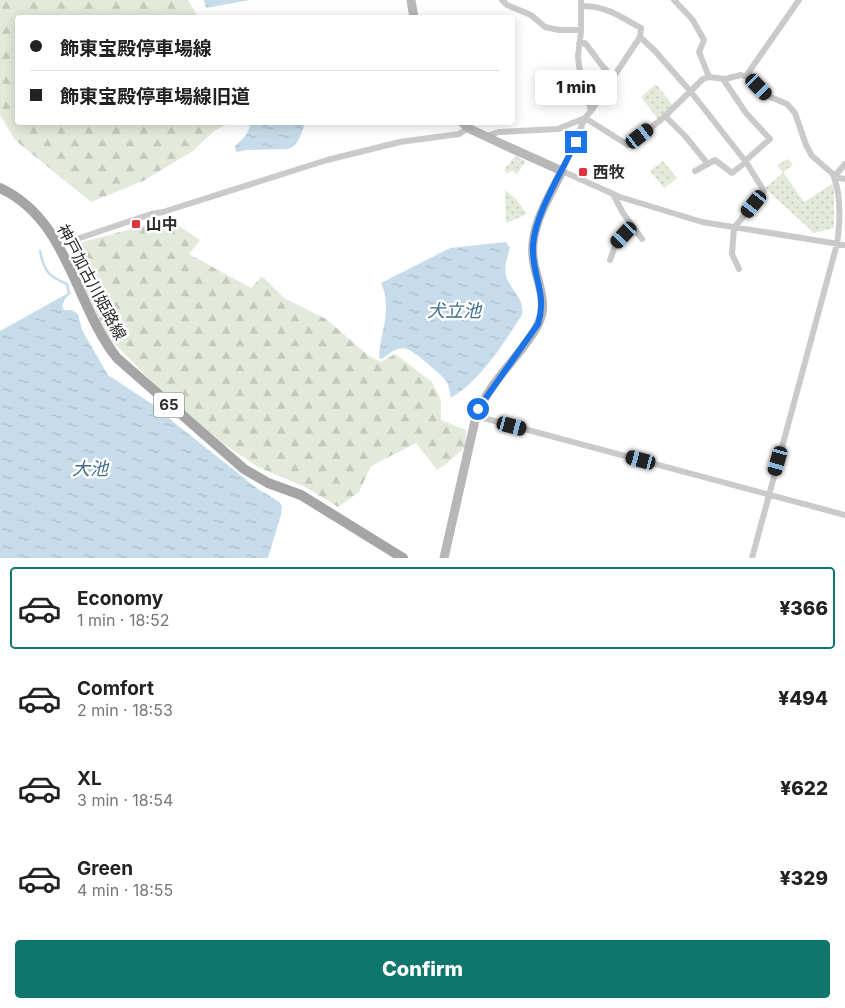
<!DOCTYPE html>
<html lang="en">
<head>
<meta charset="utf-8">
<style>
	:root { --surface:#fff; --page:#f6f6f6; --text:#222; --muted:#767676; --line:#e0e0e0; --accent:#0f766e }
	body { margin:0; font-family:Inter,"Noto Sans JP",sans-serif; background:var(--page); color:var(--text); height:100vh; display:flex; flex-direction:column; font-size:19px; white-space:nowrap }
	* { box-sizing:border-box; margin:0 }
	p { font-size:16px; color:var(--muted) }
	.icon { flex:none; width:28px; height:28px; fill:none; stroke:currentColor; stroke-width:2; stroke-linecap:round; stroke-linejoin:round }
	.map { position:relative; height:558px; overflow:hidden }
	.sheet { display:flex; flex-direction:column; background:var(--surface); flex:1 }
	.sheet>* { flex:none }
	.banner { position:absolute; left:15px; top:15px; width:500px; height:110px; border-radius:5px; box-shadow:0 2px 12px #0003; display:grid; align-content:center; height:110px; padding:0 15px; background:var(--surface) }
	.end { position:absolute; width:22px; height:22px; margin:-11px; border:6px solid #1a73e8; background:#fff; box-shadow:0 0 0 2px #fff }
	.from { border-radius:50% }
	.bubble { position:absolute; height:35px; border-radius:5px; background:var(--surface); box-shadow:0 2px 12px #0003; font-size:16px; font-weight:800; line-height:35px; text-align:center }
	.car { position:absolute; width:15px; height:30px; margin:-15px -8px; border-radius:6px; box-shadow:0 0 4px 1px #0007; background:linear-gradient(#222 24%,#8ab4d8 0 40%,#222 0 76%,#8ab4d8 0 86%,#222 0) }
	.banner b { display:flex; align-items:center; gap:18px; height:48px; font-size:19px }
	.banner b+b { border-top:1px solid var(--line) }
	.banner i { width:12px; height:12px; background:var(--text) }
	ul { padding:9px 0 0; list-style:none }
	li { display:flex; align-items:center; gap:15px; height:82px; margin:0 10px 8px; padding:0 5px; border:2px solid transparent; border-radius:5px }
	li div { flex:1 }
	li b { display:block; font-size:19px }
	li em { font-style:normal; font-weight:800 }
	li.active { border-color:var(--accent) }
	li>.icon { width:45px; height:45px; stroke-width:1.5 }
	.button { display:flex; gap:10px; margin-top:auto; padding:10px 15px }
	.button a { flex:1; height:58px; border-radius:5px; background:var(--accent); color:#fff; font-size:20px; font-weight:800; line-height:58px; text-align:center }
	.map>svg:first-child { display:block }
	.grass { fill:url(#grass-dots) }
	.forest { fill:url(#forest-firs) }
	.water { fill:url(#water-ripples) }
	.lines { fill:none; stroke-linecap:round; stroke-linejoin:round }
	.stream { stroke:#c7dcea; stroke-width:2.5 }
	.minor { stroke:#cacaca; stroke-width:6 }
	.secondary { stroke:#b7b7b7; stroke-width:9 }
	.primary { stroke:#a5a5a5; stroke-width:10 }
	.route { stroke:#1a73e8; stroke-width:6 }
	.poi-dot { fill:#e03340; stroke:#fff; stroke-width:2 }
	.labels { text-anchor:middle; stroke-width:5; stroke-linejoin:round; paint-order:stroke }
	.shield { fill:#fff; stroke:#6c6c6c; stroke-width:1 }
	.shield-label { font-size:15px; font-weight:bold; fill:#2d2d2d }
	.poi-label { font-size:16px; font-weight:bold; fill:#2d2d2d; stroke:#fff; text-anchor:start }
	.street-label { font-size:16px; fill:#2d2d2d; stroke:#fff }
	.water-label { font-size:18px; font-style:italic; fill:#3e6e8c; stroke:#fff }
</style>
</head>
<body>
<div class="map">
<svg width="845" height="558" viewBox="0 0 845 558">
	<defs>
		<pattern id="grass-dots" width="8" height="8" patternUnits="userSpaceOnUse" patternTransform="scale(1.25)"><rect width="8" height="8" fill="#e3eadb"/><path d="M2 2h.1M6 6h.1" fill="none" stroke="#c3c9bc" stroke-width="1.8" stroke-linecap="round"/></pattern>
		<pattern id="forest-firs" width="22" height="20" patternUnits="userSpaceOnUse" patternTransform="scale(1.25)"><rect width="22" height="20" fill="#e3eadb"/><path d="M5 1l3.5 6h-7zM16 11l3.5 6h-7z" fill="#c3c9bc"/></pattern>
		<pattern id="water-ripples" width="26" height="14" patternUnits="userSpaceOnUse" patternTransform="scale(1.25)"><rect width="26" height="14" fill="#c7dcea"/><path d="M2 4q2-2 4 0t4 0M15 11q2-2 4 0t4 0" fill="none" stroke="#abbdc9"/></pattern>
	</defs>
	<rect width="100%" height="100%" fill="#fff"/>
	<path class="grass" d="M656,84L674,107L658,119L641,97Z
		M515,156L526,161L517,174L512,170L508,174L504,170Z
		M788,159L793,165L783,172L804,202L834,183V228L814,233L765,188L783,173L777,165Z
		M663,161L677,178L664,188L650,171Z
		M505,190L516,199L527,214L506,223Z"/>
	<path class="forest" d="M0,0H188L198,17L18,18V122L229,123L214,131L193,151L143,181L91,202L15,140L0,115Z
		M169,219L200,240L189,254L251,288L262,276L284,298L326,319L369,356L381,362L395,354L432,382L441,400V420L466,430L465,447L445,465L437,470L416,443L371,466L359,492L338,507L305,487L258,467L224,444L163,393L106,335L69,255L75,244Z"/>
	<path class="water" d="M204,0H250L206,8Z
		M250,123V122L305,123C301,133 300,145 288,149L248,150L236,152L235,146C242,140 250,133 250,123Z
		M506,242L510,248C507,257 503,269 507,279C513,292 525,300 522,315C502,345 483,378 451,398C450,393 449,386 447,382C443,376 414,351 407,349C399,346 388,354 382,359L379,358C380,331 393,309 381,283L450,248Z
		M70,292L71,293L65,299L62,306L64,310H72L78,314L82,330L108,375L155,406L176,424L258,489L278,501L282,506L281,515L268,558H0V331Z"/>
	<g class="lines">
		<path class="stream" d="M40,251C44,271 48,276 67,284L69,293"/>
		<path class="minor" d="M502,0L507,5L531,15L545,27L559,30H581
			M581,0V32L578,56L579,66L591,111L585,118L562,171L620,197L702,222L845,245
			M674,0L692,19L704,40L699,52L709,77
			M581,6C607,6 619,16 641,28L640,37
			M579,44L585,43C595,55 601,67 613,77
			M746,76L799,0
			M723,79L746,113L770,139L745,161
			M591,111L640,37L655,51L691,92L746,162L764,191L734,228L732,254L739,269
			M665,116L686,137L707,163
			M486,136L499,132L558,129L585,118L628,145L662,119L703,79L709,77L725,79L741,75L750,78L768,96L787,104L795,113L806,145L812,156L834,175V177L845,179
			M695,171L715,160L732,173L746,162
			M613,194L623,213L642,239
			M59,245L151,214L163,212L327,160L400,142L459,134L468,128
			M610,260L616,243L632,227
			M476,416L845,515
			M752,558L837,244C840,223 841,196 834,177L845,164"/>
		<path class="secondary" d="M411,0L414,18
			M444,558L476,416C486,391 505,370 521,350C529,339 539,327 542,313C545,294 535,276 533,257C530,225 549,198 562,171L502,144L468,128L462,122"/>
		<path class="primary" d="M0,188C69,220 74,304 117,358L244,469L268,483L301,495L403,558"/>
	</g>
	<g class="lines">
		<path class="route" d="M478,409L538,324C548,293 531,275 533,245C535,214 562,171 576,142"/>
	</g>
	<g class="poi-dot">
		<rect x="578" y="167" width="10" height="10" rx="2.5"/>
		<rect x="131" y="219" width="10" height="10" rx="2.5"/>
	</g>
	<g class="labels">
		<rect class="shield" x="154" y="392.5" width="30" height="25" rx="4"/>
		<g class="shield-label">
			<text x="169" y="410">65</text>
		</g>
		<g class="poi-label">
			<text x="593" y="178">西牧</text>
			<text x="146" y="230">山中</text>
		</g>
		<g class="street-label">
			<text transform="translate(92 282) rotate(62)" y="6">神戸加古川姫路線</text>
		</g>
		<g class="water-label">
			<text x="454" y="317">犬立池</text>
			<text x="90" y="475">大池</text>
		</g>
	</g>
</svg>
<i class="end from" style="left:478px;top:409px"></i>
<i class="end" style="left:576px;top:142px"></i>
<div class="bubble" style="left:535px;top:70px;width:82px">1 min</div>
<i class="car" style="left:759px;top:87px;rotate:136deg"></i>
<i class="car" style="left:640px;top:136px;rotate:52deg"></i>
<i class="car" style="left:754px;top:204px;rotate:219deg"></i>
<i class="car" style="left:624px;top:235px;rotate:223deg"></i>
<i class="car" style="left:512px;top:426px;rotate:105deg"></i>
<i class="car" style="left:641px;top:460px;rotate:285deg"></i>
<i class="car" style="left:778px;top:461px;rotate:196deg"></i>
<div class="banner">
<b><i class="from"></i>飾東宝殿停車場線</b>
<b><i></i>飾東宝殿停車場線旧道</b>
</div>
</div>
<section class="sheet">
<ul>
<li class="active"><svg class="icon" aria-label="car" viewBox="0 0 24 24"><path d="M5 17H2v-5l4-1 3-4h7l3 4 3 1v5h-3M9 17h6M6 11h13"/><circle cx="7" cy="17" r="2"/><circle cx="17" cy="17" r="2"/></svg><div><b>Economy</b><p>1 min · 18:52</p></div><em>¥366</em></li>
<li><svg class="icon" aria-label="car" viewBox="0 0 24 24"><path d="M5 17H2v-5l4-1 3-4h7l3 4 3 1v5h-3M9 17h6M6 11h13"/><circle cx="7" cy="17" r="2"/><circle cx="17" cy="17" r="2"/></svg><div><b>Comfort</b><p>2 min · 18:53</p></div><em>¥494</em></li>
<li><svg class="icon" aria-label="car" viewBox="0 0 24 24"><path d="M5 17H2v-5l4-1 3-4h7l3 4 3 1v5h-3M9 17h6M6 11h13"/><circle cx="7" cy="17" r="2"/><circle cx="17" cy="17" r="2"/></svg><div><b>XL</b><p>3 min · 18:54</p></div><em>¥622</em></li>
<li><svg class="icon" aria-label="car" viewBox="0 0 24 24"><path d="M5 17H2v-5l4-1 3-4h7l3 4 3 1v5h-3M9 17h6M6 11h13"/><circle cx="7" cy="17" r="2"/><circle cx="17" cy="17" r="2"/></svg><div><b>Green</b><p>4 min · 18:55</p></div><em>¥329</em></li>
</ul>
<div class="button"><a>Confirm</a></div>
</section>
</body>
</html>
